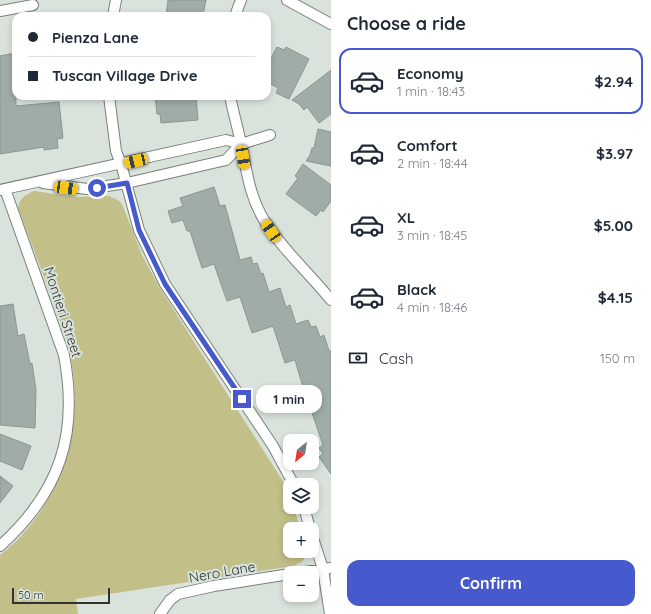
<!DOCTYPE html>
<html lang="en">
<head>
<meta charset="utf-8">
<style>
	:root { --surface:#fff; --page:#f2f2f3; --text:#1f2937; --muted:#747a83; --line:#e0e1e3; --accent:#4659cd }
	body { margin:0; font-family:Quicksand,sans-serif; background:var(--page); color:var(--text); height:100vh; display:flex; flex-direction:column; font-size:15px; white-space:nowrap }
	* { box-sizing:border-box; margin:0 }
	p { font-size:13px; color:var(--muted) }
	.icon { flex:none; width:22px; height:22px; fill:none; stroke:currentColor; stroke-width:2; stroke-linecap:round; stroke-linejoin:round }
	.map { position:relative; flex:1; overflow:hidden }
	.details { display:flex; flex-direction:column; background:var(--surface); width:320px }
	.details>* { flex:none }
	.top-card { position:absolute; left:12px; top:12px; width:259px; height:88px; border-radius:12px; box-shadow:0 2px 6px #0003; display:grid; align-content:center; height:88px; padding:0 16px; background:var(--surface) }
	.needle { width:26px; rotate:210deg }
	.buttons { position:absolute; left:283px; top:434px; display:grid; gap:8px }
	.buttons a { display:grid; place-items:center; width:36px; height:36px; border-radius:8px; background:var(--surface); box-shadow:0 2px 6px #0003; font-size:20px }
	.scale { position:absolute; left:12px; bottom:10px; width:98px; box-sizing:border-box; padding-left:4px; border:2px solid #303431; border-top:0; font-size:11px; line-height:14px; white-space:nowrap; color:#303431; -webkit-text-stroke:3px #d9e3dc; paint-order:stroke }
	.end { position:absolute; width:18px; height:18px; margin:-9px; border:5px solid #4659cd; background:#fff; box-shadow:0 0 0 2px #fff }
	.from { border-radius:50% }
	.bubble { position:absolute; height:28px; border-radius:12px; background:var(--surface); box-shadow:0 2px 6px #0003; font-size:13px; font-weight:700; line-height:28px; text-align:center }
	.car { position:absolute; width:12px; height:24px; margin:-12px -6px; border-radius:5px; box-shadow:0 0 3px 1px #0007; background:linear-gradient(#f5c518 24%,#345 0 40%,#f5c518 0 76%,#345 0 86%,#f5c518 0) }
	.top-card b { display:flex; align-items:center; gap:14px; height:38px; font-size:15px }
	.top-card b+b { border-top:1px solid var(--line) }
	.top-card i { width:10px; height:10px; background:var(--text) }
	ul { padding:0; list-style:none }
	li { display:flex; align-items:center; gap:12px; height:66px; margin:0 8px 6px; padding:0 8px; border:2px solid transparent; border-radius:12px }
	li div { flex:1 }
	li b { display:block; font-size:15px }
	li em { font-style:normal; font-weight:700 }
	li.active { border-color:var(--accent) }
	li>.icon { width:36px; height:36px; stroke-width:1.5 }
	h2 { padding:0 16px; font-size:18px; line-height:48px }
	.pay { display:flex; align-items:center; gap:10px; height:44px; padding:0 16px; font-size:15px }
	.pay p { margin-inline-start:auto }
	.action { display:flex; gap:8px; margin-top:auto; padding:8px 16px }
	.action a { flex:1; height:46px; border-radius:12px; background:var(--accent); color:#fff; font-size:16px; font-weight:700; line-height:46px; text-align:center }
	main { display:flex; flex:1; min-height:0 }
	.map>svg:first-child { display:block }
	.green { fill:#c2bf88 }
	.building { fill:#a0aca8; stroke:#8a9693 }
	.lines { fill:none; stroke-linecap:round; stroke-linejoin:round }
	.street-casing { stroke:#778079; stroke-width:12 }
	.street { stroke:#fff; stroke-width:10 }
	.route { stroke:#4659cd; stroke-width:5 }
	.labels { text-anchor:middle; stroke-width:4; stroke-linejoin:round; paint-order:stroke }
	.street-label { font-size:14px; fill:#303431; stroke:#d9e3dc }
</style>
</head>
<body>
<main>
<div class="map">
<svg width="331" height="614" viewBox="0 0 331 614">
	<rect width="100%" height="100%" fill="#d9e3dc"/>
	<path class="green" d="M34,191L75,197L109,196L118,200L122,204L142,255L161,290L286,486L290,497V507H294L300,529H290V551H306L307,554L302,562L293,566L76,599L78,614H0V555C55,513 82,439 73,371C70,346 59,320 51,296C40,266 29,237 18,208C19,199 26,194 34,191Z"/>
	<path class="building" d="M168,0H206L203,15L166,16Z
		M277,47L284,50L286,47L309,59L289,99L276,93L278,88L267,82V66Z
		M15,53L16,106L59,102L63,138L57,139L58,148L44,150V147L0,154V56Z
		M331,70V114L319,123L307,107L304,110L299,104L292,100Z
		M155,96H196L198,120L161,123L160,114H157Z
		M318,129L331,132V166L306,161L310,155L312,148H314Z
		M303,164L331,185V201L323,212L321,210L316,216L286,194L298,178L295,176Z
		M214,187L220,206L225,205L240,260L251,257L253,264L257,263L261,274L263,273L269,292L280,288L286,307L290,305L296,324L308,320L311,327L316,326L320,337L324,335L329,351H331V474L319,457L323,454L319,448L323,445L310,407L313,406L306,386L303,387L295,360L285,363L273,326L252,333L240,297L227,301L214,264L202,268L190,231H187L183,220L172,223L168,211L183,206L180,198Z
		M13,304L18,336L24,334L30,364L32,363L36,390L35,428L0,425V306Z
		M0,434L31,446L22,470L0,461Z
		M0,476L13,486L0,503Z"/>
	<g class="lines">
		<g class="street-casing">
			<path id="street" d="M287,0L331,24
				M0,11L33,5
				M113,16L116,0
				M235,16L241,0
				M109,96L116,151L121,164L139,230L165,284L273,446L294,485
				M230,96C233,112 238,128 241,144C247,171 249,195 264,220C282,249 309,273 331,300
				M43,183L87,189L127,183L226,160L241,144L270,135
				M0,190L226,140L241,144
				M304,507L310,529
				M312,535L323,569L330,614
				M0,546C60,492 79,434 64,355L5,189
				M298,573L331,568
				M160,614L170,600L178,594L214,586L290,574"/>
		</g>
		<use href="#street" class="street"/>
	</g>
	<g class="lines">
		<path class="route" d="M97,188L127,183L139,230L165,284L242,399"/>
	</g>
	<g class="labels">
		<g class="street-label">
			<text transform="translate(63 312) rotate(72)" y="5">Montieri Street</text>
			<text transform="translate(222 572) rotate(-10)" y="5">Nero Lane</text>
		</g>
	</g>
</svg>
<div class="buttons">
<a><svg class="needle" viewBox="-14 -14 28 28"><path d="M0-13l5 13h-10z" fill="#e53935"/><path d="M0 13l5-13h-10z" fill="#747a83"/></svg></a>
<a><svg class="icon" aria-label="layers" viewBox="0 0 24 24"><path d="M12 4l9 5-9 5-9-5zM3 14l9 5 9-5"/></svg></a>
<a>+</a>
<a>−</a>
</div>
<div class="scale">50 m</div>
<i class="end from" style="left:97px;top:188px"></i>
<i class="end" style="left:242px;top:399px"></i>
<div class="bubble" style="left:256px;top:385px;width:66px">1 min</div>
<i class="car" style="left:243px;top:157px;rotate:171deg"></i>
<i class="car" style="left:136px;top:161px;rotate:257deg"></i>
<i class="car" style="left:66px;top:188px;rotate:98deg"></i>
<i class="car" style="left:271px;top:231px;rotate:326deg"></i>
<div class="top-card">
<b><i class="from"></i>Pienza Lane</b>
<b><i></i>Tuscan Village Drive</b>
</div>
</div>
<section class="details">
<h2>Choose a ride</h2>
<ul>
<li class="active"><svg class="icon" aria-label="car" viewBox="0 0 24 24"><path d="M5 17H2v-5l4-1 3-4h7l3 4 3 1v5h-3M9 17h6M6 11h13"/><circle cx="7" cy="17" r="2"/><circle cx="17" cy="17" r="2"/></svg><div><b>Economy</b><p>1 min · 18:43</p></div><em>$2.94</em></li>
<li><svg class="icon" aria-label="car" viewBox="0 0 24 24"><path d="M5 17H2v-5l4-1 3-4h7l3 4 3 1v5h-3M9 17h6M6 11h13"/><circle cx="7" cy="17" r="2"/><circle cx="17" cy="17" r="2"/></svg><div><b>Comfort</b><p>2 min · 18:44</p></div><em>$3.97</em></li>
<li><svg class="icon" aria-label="car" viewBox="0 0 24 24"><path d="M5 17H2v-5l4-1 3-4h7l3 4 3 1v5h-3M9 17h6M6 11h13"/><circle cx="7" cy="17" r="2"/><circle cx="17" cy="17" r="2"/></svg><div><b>XL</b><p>3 min · 18:45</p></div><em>$5.00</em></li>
<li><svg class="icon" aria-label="car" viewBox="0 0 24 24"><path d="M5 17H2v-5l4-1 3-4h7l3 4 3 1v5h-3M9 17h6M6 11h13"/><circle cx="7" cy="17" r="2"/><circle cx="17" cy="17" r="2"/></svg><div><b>Black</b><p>4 min · 18:46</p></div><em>$4.15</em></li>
</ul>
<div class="pay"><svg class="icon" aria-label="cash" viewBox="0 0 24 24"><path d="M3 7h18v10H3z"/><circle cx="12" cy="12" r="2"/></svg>Cash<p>150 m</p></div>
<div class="action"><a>Confirm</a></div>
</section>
</main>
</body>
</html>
